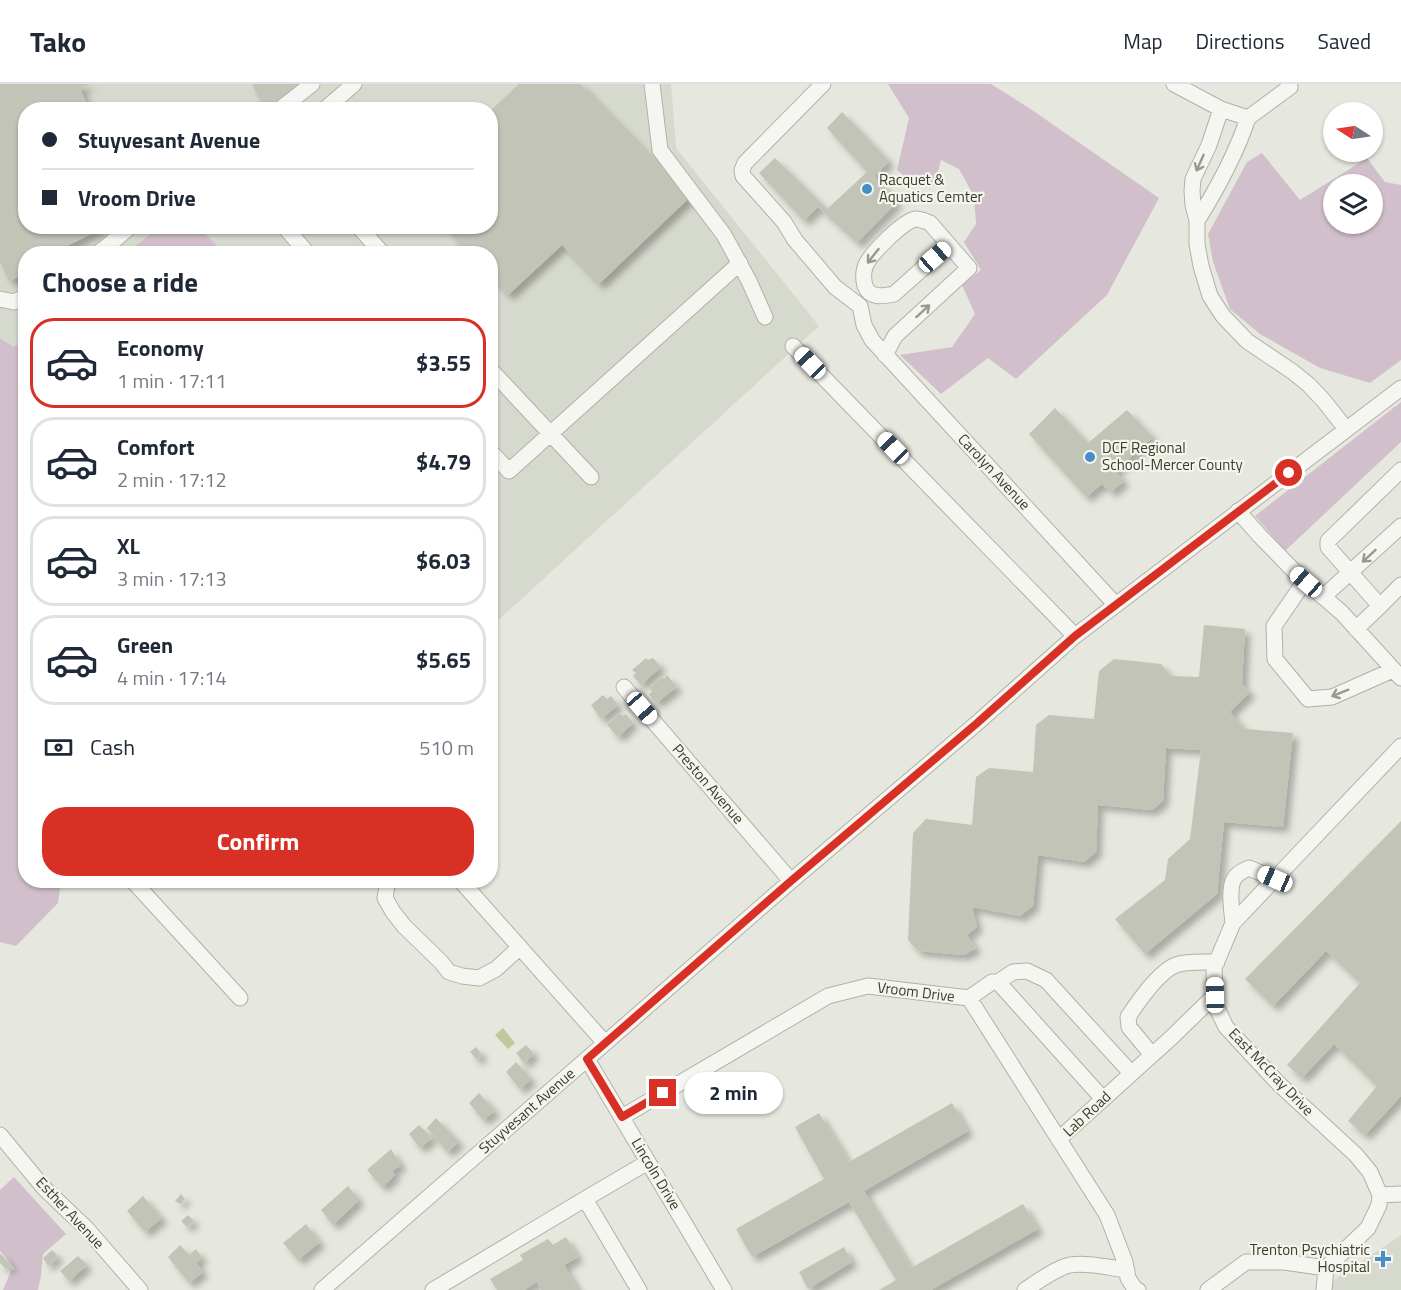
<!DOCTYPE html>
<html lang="en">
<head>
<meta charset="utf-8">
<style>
	:root { --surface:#fff; --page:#f2f2f3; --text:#1f2937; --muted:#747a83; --line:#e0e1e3; --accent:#d93025 }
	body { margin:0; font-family:"Titillium Web",sans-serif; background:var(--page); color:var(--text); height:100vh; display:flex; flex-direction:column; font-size:22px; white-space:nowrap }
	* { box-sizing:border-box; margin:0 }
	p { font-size:20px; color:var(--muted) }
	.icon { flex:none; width:33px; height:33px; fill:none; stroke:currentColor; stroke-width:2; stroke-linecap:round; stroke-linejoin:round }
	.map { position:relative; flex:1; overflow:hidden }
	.side { position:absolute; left:18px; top:162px; width:480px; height:642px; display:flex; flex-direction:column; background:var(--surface); border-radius:24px; box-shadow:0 2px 4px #0004 }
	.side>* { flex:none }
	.top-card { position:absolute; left:18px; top:18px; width:480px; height:132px; border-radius:24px; box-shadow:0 2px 4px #0004; display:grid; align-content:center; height:132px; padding:0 24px; background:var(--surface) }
	.needle { width:39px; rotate:282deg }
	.tools { position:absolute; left:1323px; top:18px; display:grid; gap:12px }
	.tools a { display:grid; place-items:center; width:60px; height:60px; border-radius:50%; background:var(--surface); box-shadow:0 2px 4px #0004; font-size:30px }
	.end { position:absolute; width:27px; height:27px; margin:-14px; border:8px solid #d93025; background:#fff; box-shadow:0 0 0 3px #fff }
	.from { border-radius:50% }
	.bubble { position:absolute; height:42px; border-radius:21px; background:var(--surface); box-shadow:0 2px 4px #0004; font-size:20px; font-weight:700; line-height:42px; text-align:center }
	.car { position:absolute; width:18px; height:36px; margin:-18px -9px; border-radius:8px; box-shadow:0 0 4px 2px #0007; background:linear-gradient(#fff 24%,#345 0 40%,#fff 0 76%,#345 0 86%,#fff 0) }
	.top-card b { display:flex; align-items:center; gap:21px; height:57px; font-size:22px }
	.top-card b+b { border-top:2px solid var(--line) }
	.top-card i { width:15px; height:15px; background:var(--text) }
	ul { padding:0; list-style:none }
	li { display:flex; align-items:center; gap:18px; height:90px; margin:0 12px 9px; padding:0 12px; border:3px solid var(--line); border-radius:24px }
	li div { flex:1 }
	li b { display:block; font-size:22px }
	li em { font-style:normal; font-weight:700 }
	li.on { border-color:var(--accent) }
	li>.icon { width:54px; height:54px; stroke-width:1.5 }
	h2 { padding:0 24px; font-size:27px; line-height:72px }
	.pay { display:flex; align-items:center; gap:15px; height:66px; padding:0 24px; font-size:22px }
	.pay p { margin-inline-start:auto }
	.cta { display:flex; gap:12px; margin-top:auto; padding:12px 24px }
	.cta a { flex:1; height:69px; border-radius:24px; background:var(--accent); color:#fff; font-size:24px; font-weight:700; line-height:69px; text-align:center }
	header { display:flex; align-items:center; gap:36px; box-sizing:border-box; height:84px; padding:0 30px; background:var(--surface); border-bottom:2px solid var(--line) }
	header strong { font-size:28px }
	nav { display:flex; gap:33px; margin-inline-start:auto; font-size:21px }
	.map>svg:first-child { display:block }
	.built { fill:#d6d9cd }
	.green { fill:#d1c0cb; fill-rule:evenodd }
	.water { fill:#c1c79a }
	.building { fill:#c1c4b6; filter:url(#shadow) }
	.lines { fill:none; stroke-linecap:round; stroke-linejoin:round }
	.minor-casing { stroke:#afb2a4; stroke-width:17 }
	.minor { stroke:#f5f6f1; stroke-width:15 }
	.oneway { stroke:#979a8c }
	.route { stroke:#d93025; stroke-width:8 }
	.poi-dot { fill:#468dca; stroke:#f4f5ee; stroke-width:2 }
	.labels { text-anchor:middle; stroke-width:4.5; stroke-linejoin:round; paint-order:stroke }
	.poi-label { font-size:15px; fill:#393e28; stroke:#f4f5ee; text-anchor:start }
	.street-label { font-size:15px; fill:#393e28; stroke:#f4f5ee }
</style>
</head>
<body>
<header>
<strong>Tako</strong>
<nav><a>Map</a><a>Directions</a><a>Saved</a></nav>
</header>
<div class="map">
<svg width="1401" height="1206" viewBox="0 0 1401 1206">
	<defs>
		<filter id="shadow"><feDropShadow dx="5.5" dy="5.5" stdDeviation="3" flood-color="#0004"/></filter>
	</defs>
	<rect width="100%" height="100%" fill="#e6e8df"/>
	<path class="built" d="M0,0H671L676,64L819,242L491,543L490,170L224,169L199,143L490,142V26H26V142L160,143L127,169L26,170L25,254L14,263L0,254Z
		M1401,1151V1206H1320L1330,1199Z"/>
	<path class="green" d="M888,0H991L1032,26L1159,114L1107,211L1016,295L988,274L941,310L900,271L952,263L975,230L962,201L981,186L964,158L976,140L974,112L959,85L941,76L934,102L916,103L897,86L909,34Z
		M1262,69L1300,116L1367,74L1385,98L1401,101V276L1370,299L1320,284L1260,250L1230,225L1213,178L1208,150L1247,78ZM1372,100V140H1334V100Z
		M160,142L199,143L224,169H127Z
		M0,254L14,263L26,254V796L61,797L58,819L16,862L0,858Z
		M1401,318V358L1285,467L1255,432Z
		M14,1093L66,1150L43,1170L41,1192L38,1206H3L11,1187L15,1185L0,1167V1106Z"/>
	<path class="water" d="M503,944L515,959L508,965L495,951Z"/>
	<path class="building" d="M0,0H90L80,5L90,26H26V142H100L101,145L51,170H26V182L19,185L21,192L9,197L0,178Z
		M252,0H302L272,26H265Z
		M519,0H580L690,113L599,200L562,161L508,211L490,192V170H470L445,142H490V27Z
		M842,28L889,77L875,92L897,118L857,159L818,123L804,137L759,89L775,74L827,125L867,88L827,44Z
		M1055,324L1088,359L1127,326L1153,353L1115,387L1124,397L1111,408L1102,400L1086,413L1029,350Z
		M1204,541L1245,545L1242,600L1250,608L1230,628L1245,645L1293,649L1283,743L1224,738L1217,810L1145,870L1115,835L1165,796L1168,775L1190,755L1201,666L1166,664L1163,717L1152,726L1098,721L1096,768L1084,778L1038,771L1033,822L1020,832L972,823L977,843L967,851L976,864L964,871L918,867L908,856L913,749L926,735L972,741L976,693L989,684L1033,688L1036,641L1049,631L1094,635L1099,587L1114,575L1161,580L1170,592L1199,593Z
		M646,574L648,576L653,574L661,583L641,601L633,592L636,589L632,586Z
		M667,591L677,603L656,619L649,610L652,608L650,603L662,593L664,595Z
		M603,611L607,615L611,612L618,621L601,635L591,621Z
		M619,629L623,632L626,630L633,639L618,653L607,641Z
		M1401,737V1012L1365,1051L1348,1037L1377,1002L1334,960L1302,994L1287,981L1360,899L1326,867L1273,922L1245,895Z
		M526,961L534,970L524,979L516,969Z
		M476,963L482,971L477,976L470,968Z
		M516,978L531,995L520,1005L506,988Z
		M479,1009L495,1027L483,1036L469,1019Z
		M952,1019L968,1047L864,1107L911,1184L1023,1120L1038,1145L931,1206H879L896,1196L849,1118L752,1173L736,1145L824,1095L795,1043L819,1029L849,1078Z
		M436,1034L459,1058L447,1068L427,1044Z
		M419,1041L432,1054L420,1064L409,1050Z
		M391,1065L401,1081L392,1087L395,1091L382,1103L367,1086Z
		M348,1102L359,1116L333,1141L321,1126Z
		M181,1110L185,1115L180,1120L175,1117Z
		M143,1112L162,1134L145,1148L127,1127Z
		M188,1131L194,1137L187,1143L181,1137Z
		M306,1140L320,1158L298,1176L283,1159Z
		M566,1153L578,1173L564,1181L578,1206H541L537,1198L524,1206H497L490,1195L523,1176L520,1171L548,1155L553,1161Z
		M180,1161L189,1171L196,1165L202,1173L196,1179L203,1188L189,1199L168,1173Z
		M844,1163L852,1178L808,1205L799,1188Z
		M52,1166L58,1172L48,1182L43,1174Z
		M0,1169L11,1181L6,1185L0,1179Z
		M78,1172L87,1181L69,1197L60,1187Z"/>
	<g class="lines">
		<g class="minor-casing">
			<path id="minor" d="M652,0L660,66L724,151L749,197L765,233
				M823,0L745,79L742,86L743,92L784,138L795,156L835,203L860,222L864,241L872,256L1115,520
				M1174,0L1221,25L1248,34
				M1221,25L1209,61L1193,95L1192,107L1193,121L1197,137V160L1201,182L1210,212L1223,232L1247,257L1293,288L1309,301L1324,317L1346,345
				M279,26L312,0
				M324,26L354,0
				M1248,34L1290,3L1289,0
				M1197,137C1217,105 1236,70 1248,34
				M284,142L308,170
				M358,142L383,170
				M96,170L105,164L131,142
				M0,215L14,218L26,212
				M793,262L1075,552
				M885,271L895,252L969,184L930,139C925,137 921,135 916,135C903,137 869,171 865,183C863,190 863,195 865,202C870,215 883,212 894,210L949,161
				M490,285L591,393
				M490,367L509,387L740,179
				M1401,386L1328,457V463L1380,522L1401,501
				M1238,427L1259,451L1296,489L1342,529L1401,594
				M1306,498L1298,507L1274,542L1275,575L1308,615L1332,613L1393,586
				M1323,513L1401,442
				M1356,545L1380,522
				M624,603L791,797
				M132,796L240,914
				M388,796L385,814L393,828L404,842L441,878L449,888L462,892L479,894L496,885L520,863
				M460,796L605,959
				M1233,839C1232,828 1228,805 1234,795C1237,789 1243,787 1249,784L1275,795
				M998,898L1013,888L1027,887L1046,896L1131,989
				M969,914L992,898H998L1103,1015
				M1152,971L1129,943L1128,933C1138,918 1161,884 1179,880C1191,877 1204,878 1217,878
				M587,975L724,1206
				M622,1033L828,912L868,902L969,914L1107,1131L1125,1178L1128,1194L1135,1205L1138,1206
				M0,1051L44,1104L87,1145L140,1206
				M1059,1055L1172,953L1215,911
				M1380,1111L1401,1110
				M322,1206L791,797L976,640L1075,552L1401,304
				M433,1206L585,1115
				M639,1206L585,1115L648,1078
				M1025,1206C1037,1198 1056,1184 1070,1181C1087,1178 1110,1184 1127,1186
				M1208,1206L1246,1178H1284L1326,1184
				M1324,1206L1326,1184L1368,1144L1379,1121L1380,1111L1370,1088L1356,1071L1279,1000L1226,943L1215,920L1214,884L1233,839L1401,662"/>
		</g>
		<use href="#minor" class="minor"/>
	</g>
	<defs><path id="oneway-shaft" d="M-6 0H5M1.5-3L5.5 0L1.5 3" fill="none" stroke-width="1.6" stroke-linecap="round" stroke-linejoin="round" transform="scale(1.5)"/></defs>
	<g class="oneway">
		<use href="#oneway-shaft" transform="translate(1200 79) rotate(114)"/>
		<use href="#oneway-shaft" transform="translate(873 172) rotate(128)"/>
		<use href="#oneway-shaft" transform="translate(923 227) rotate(-42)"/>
		<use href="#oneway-shaft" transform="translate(1369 472) rotate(137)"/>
		<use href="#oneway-shaft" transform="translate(1340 609) rotate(158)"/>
	</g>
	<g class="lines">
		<path class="route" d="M663,1009L622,1033L587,975L791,797L976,640L1075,552L1289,389"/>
	</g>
	<g class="poi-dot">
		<circle cx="867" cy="105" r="6"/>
		<circle cx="1090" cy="373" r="6"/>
		<path d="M1380 1166h6v6h6v6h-6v6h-6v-6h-6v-6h6z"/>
	</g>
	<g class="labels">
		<g class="poi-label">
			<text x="879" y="101">Racquet &amp;<tspan x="879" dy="17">Aquatics Cemter</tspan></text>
			<text x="1102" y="369">DCF Regional<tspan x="1102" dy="17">School-Mercer County</tspan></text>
			<text x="1370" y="1171" text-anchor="end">Trenton Psychiatric<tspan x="1370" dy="17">Hospital</tspan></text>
		</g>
		<g class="street-label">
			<text transform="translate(994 388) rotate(47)" y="5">Carolyn Avenue</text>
			<text transform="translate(708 700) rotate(49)" y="5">Preston Avenue</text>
			<text transform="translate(916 908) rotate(7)" y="5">Vroom Drive</text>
			<text transform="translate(1271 988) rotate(46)" y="5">East McCray Drive</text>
			<text transform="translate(527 1027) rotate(-41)" y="5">Stuyvesant Avenue</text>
			<text transform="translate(1087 1030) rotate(-43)" y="5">Lab Road</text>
			<text transform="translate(656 1090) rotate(59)" y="5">Lincoln Drive</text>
			<text transform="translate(70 1129) rotate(47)" y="5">Esther Avenue</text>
		</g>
	</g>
</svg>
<div class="tools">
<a><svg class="needle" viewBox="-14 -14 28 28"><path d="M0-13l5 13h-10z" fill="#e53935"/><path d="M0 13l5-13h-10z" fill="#747a83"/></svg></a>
<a><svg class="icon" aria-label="layers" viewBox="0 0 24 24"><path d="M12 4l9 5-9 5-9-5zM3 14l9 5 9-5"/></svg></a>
</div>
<i class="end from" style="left:1289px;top:389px"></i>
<i class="end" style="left:663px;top:1009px"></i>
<div class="bubble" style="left:684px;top:988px;width:99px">2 min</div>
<i class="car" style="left:935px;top:173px;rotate:49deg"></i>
<i class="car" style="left:810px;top:279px;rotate:316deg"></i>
<i class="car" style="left:893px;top:364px;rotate:316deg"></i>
<i class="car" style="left:1306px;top:498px;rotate:311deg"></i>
<i class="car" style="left:642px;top:624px;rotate:139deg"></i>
<i class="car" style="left:1275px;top:795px;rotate:294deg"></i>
<i class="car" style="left:1215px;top:911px;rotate:359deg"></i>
<div class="top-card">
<b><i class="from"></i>Stuyvesant Avenue</b>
<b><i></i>Vroom Drive</b>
</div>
<section class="side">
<h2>Choose a ride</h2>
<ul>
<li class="on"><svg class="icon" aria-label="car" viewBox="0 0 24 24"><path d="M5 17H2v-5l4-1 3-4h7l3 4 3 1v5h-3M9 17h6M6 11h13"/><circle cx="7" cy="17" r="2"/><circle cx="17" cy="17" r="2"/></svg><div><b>Economy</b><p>1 min · 17:11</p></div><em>$3.55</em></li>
<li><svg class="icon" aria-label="car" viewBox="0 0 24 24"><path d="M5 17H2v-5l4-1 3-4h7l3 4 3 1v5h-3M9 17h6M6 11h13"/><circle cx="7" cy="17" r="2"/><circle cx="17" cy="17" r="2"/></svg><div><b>Comfort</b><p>2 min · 17:12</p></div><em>$4.79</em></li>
<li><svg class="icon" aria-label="car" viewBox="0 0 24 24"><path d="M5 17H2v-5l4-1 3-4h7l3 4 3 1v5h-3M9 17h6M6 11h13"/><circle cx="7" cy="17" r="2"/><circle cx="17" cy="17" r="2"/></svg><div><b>XL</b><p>3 min · 17:13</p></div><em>$6.03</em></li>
<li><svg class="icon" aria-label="car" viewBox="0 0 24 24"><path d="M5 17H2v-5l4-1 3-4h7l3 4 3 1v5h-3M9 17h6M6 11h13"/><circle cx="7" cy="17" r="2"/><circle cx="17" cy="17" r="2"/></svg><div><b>Green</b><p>4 min · 17:14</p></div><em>$5.65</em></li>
</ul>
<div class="pay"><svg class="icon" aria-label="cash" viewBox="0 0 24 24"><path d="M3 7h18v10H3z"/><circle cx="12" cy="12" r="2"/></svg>Cash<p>510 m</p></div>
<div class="cta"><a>Confirm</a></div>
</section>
</div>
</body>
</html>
